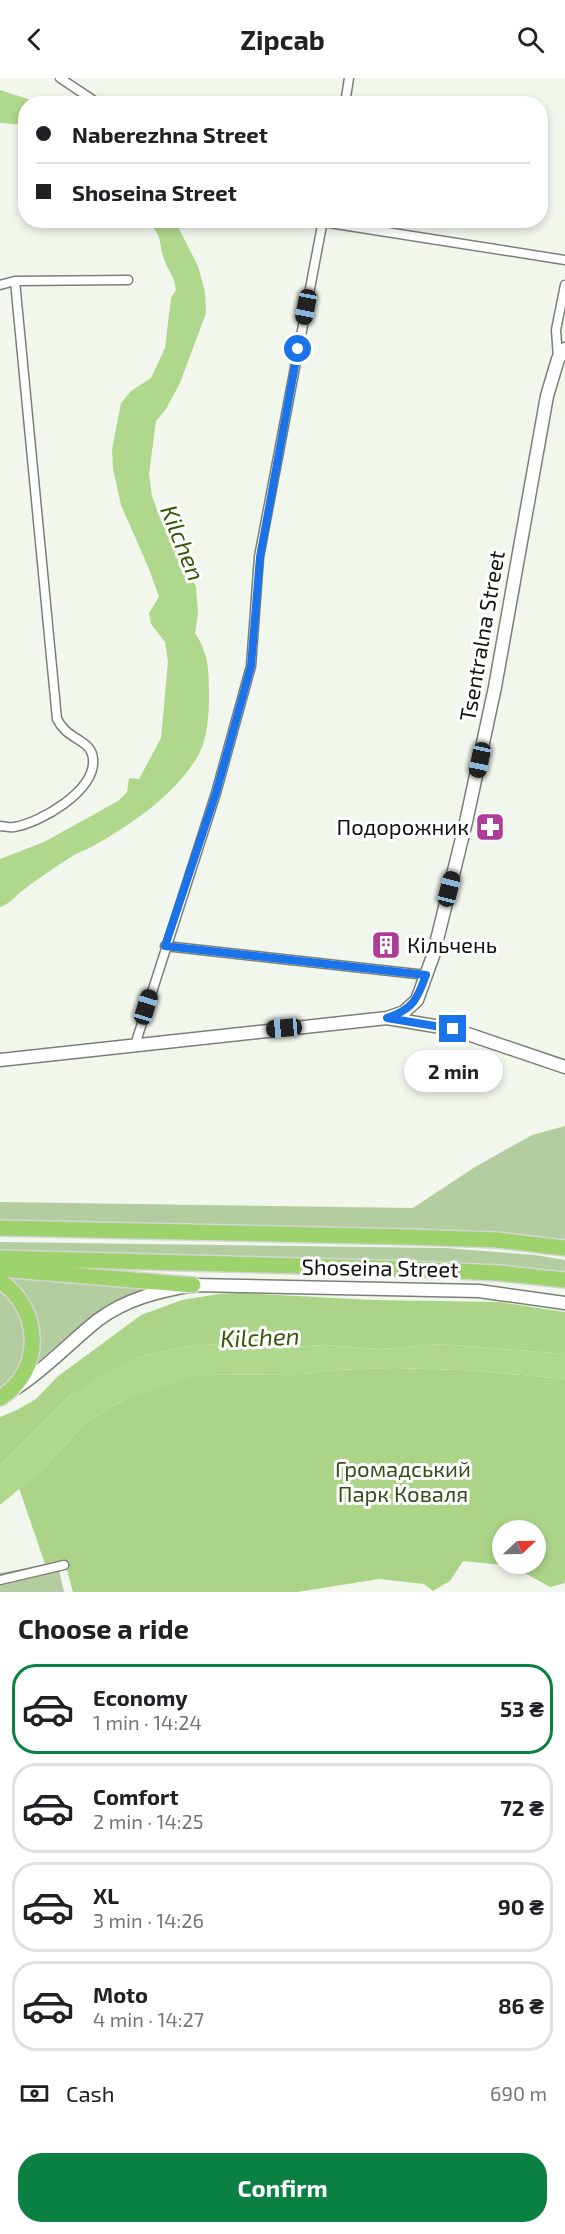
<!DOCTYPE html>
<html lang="en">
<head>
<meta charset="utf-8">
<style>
	:root { --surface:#fff; --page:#f2f2f2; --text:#202124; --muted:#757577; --line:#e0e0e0; --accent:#0b8043 }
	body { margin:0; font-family:"Exo 2",sans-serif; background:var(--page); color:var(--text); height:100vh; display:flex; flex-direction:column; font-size:22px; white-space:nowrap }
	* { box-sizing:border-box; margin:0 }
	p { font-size:20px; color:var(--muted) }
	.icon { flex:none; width:33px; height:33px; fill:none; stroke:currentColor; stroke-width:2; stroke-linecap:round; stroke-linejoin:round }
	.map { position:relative; height:1514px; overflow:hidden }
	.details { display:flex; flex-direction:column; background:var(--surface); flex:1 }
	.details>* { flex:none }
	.top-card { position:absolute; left:18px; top:18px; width:530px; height:132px; border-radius:24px; box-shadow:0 3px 9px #0003; display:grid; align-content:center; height:132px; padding:0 18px; background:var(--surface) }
	.needle { width:39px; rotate:68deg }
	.tools { position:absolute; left:492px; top:1442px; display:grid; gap:12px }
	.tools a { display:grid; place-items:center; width:54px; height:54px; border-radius:50%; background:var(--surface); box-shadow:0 3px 9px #0003; font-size:30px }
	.end { position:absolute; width:27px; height:27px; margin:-14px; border:8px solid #1a73e8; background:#fff; box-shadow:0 0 0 3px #fff }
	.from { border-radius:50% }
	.bubble { position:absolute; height:42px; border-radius:21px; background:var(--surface); box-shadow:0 3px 9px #0003; font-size:20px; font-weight:700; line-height:42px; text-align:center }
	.car { position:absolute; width:18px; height:36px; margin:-18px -9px; border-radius:8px; box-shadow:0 0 4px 2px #0007; background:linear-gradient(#222 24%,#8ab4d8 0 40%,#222 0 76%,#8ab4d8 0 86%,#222 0) }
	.top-card b { display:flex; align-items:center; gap:21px; height:57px; font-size:22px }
	.top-card b+b { border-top:2px solid var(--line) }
	.top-card i { width:15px; height:15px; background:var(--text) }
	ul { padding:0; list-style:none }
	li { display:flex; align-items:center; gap:18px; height:90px; margin:0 12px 9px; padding:0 6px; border:3px solid var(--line); border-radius:24px }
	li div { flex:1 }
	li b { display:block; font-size:22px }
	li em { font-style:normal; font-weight:700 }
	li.current { border-color:var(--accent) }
	li>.icon { width:54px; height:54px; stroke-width:1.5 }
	h2 { padding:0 18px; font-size:27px; line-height:72px }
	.pay { display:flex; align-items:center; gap:15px; height:66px; padding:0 18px; font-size:22px }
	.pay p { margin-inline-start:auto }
	.cta { display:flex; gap:12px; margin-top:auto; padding:12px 18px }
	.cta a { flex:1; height:69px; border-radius:24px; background:var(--accent); color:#fff; font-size:24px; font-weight:700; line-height:69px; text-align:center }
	header { display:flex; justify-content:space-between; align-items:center; height:78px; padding:0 18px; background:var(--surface); font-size:27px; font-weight:700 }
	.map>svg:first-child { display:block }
	.green { fill:#b4cda0 }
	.forest { fill:#abd488; fill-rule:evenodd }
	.water { fill:#b0d88c }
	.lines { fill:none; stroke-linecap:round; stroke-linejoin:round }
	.street-casing { stroke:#7b8077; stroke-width:11 }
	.secondary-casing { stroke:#7b8077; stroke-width:15 }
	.highway-casing { stroke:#d4d5d4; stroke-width:18 }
	.street { stroke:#fff; stroke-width:8 }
	.secondary { stroke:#fff; stroke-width:12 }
	.highway { stroke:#9ed26c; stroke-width:15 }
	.route { stroke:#1a73e8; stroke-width:8 }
	.labels { text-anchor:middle; stroke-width:6; stroke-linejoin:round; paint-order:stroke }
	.street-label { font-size:22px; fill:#111310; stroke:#fff }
	.poi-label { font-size:22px; fill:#111310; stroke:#fff; text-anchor:end }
	.park-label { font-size:22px; fill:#344d19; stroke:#fff }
	.water-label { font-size:24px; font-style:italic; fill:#375907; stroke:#fff }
</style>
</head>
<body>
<header><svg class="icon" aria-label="back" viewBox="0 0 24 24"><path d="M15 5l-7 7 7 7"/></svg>Zipcab<svg class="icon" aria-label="search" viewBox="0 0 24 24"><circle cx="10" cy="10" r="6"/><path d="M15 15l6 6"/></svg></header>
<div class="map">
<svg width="565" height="1514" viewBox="0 0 565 1514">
	<rect width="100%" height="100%" fill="#f1f7ed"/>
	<path class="green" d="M565,1048V1163L493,1155L0,1142V1124L413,1130L475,1089L532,1057Z
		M0,1164L445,1170L535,1177L565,1182V1198L0,1174Z
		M4,1199L161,1205L105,1228L32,1289C44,1238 39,1236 4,1199Z
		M0,1210L22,1238L27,1264L19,1295L0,1312Z
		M57,1484L64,1514H0V1495Z"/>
	<path class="forest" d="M240,1215L373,1222L499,1224L565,1234V1276L442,1266L382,1271L323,1267L292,1269L230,1265L181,1269L138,1279L71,1317L0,1388V1339L17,1332L36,1321L57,1299L141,1237L182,1222L219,1216Z
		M392,1290L465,1292L565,1301V1505L550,1509L512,1488L463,1483L450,1503L433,1513L424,1506L379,1501L297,1514H73L66,1488L47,1492L19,1410L42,1392L87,1343L126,1321L161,1307L197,1297L304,1296L334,1292ZM502,1452H536V1485H502Z"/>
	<path class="water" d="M0,12L40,25L26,26L25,47L0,45Z
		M148,143H175L198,188L205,214L206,235L180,305L166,331L156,343L149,396L152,418L160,440L178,463L196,509L198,535L195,555C208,575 209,591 209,615C209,635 208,660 198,678C175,717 133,745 95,767C87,772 78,774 71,779C54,790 37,801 22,813C14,819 10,826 0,829V781L44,764L118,723L127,714L129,700L139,701L161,660L168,583L165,564L151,546L149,535L159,519L149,491L121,427L113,391L112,371L121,325L131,313L151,300L165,270L171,220L176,212C174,197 171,198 166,186C158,167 164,160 148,143Z
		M230,1265L292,1269L323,1267L382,1271L442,1266L565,1276V1301L465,1292L392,1290L334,1292L304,1296L197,1297L126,1321L87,1343L42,1392L0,1427V1388L71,1317L96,1300L138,1279L181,1269Z"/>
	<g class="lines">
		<g class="street-casing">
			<path id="street" d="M60,0L99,26
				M345,26L349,0
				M323,144L565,182
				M0,207L15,203L128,202
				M558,280L556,252L565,207
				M0,748C4,748 10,750 14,749C40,745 96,713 93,681C92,665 75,662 65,652C62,649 59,645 57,641L15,203
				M165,868L426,897
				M135,967L216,715L251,588L259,479L323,142
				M0,1502L64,1487"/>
		</g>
		<g class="secondary-casing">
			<path id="secondary" d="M387,940L404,934L417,922L433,878L466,744L495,609L547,318L558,281L565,271
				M0,982L387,940L453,951L565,989
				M16,1310C46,1291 70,1264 98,1242C126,1221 159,1213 193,1207L479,1213L565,1225"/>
		</g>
		<g class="highway-casing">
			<path id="highway" d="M0,1150L410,1159L497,1162L565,1170
				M0,1180L411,1191L499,1195L565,1202
				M0,1191L193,1207
				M0,1203C42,1231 44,1293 0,1320"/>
		</g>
		<use href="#street" class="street"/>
		<use href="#secondary" class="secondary"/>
		<use href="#highway" class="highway"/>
	</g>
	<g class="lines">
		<path class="route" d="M298,271L260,479L251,588L216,715L165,868L426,897C417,922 413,931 387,940L453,951"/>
	</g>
	<defs>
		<g id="pharmacy-square" transform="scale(1.5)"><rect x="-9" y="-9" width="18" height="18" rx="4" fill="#af3d97" stroke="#fff"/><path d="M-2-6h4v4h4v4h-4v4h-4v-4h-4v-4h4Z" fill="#fff"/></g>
		<g id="building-square" transform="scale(1.5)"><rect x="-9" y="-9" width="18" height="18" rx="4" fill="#af3d97" stroke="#fff"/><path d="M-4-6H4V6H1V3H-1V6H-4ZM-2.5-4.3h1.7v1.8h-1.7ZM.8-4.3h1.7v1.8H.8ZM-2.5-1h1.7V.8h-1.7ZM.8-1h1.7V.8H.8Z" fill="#fff"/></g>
	</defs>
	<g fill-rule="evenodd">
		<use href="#pharmacy-square" x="490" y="749"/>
		<use href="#building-square" x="386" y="867"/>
	</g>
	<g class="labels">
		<g class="street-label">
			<text transform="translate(482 558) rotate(-80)" y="8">Tsentralna Street</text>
			<text transform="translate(380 1190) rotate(1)" y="8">Shoseina Street</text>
		</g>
		<g class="poi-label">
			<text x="469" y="757">Подорожник</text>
			<text x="407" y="875" text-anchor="start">Кільчень</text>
		</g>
		<g class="park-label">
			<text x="403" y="1399">Громадський<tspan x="403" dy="25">Парк Коваля</tspan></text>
		</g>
		<g class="water-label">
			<text transform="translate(182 465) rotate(68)" y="8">Kilchen</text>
			<text transform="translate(260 1260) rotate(-2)" y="8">Kilchen</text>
		</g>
	</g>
</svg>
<div class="tools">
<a><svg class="needle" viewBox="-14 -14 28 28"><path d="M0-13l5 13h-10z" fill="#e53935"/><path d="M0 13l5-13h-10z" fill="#757577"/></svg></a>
</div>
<i class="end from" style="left:298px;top:271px"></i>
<i class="end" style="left:453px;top:951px"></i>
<div class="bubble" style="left:404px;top:972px;width:99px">2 min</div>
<i class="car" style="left:306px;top:229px;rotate:191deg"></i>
<i class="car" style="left:480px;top:682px;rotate:192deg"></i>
<i class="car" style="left:449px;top:811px;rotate:14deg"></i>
<i class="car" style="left:146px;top:929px;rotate:17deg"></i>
<i class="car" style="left:284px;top:950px;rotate:265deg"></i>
<div class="top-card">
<b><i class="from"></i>Naberezhna Street</b>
<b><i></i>Shoseina Street</b>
</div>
</div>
<section class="details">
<h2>Choose a ride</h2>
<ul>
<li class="current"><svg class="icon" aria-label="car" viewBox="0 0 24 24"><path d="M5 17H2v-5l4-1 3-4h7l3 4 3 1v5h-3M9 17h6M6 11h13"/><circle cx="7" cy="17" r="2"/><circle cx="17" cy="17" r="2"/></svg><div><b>Economy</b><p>1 min · 14:24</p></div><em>53 ₴</em></li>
<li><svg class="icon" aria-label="car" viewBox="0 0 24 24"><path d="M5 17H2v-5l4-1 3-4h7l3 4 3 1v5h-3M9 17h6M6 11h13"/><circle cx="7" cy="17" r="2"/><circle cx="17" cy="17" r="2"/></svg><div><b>Comfort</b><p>2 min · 14:25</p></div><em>72 ₴</em></li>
<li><svg class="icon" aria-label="car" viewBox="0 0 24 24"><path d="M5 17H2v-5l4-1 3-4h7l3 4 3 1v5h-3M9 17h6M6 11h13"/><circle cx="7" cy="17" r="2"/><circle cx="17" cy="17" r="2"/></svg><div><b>XL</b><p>3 min · 14:26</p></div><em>90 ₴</em></li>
<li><svg class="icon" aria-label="car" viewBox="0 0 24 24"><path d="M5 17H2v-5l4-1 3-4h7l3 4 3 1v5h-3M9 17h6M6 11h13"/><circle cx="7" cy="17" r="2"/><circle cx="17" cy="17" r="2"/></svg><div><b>Moto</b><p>4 min · 14:27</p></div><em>86 ₴</em></li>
</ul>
<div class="pay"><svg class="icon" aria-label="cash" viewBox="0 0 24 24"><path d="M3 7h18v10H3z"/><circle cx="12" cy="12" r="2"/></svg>Cash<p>690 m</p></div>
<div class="cta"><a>Confirm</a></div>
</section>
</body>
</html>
